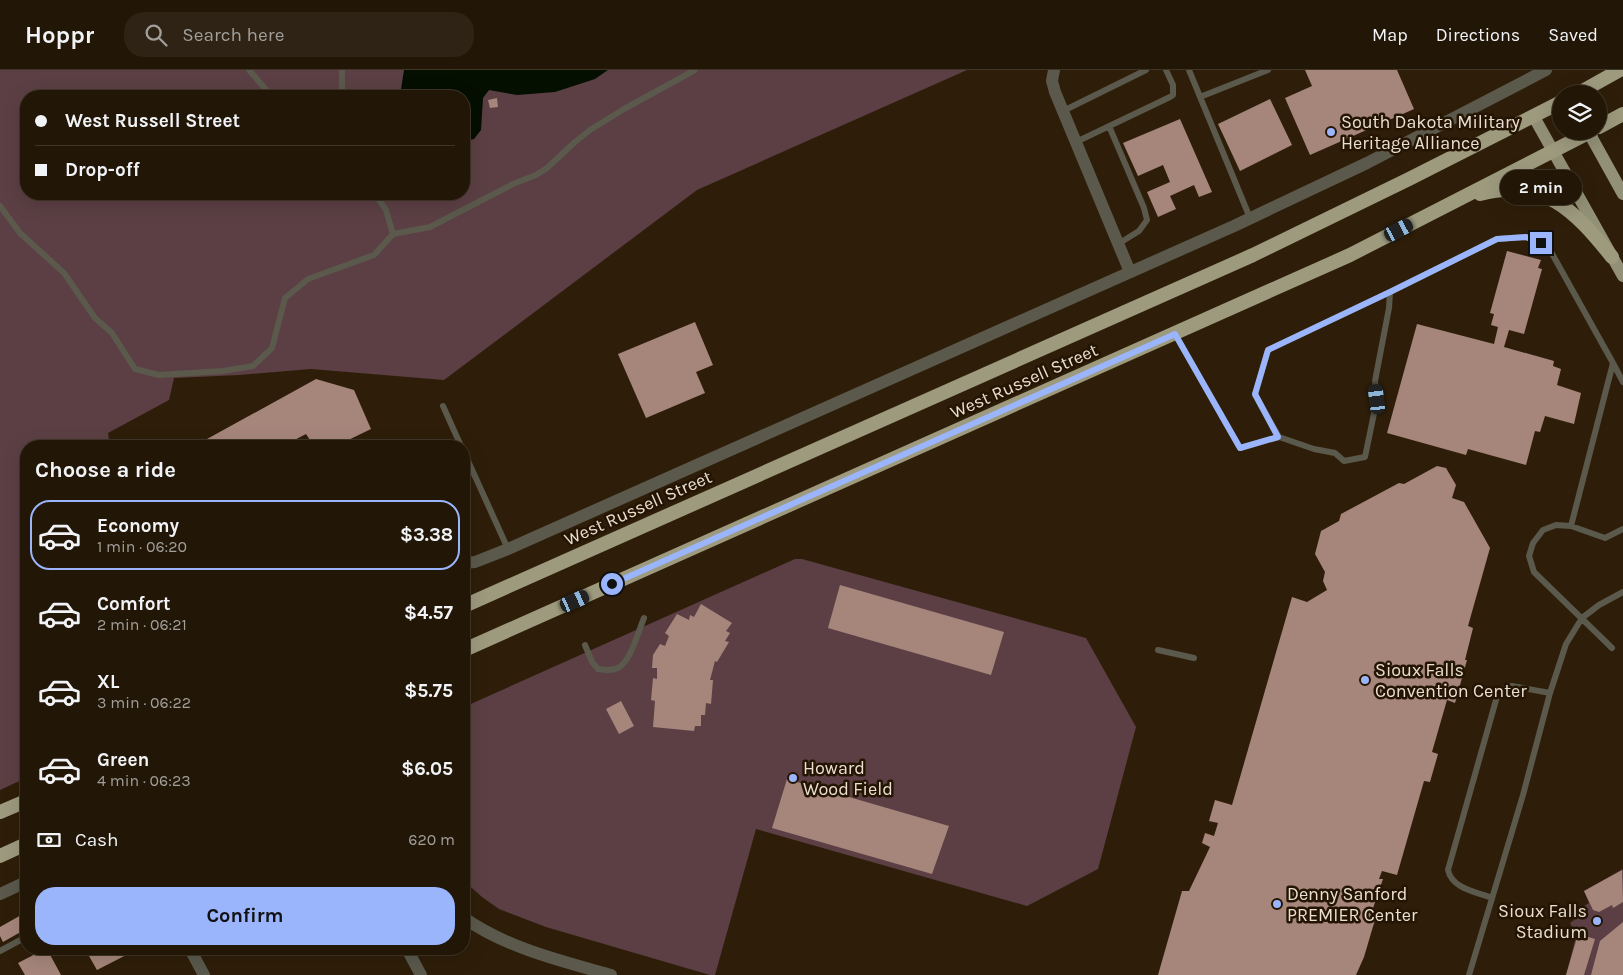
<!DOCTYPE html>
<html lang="en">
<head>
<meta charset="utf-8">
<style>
	:root { --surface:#221607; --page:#2e2315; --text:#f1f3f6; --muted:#a29f9b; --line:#3f3528; --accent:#9bb5fd }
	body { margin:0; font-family:Karla,sans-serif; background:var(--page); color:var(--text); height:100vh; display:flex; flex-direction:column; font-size:19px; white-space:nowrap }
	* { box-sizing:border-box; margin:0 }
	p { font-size:16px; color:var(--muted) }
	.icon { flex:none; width:28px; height:28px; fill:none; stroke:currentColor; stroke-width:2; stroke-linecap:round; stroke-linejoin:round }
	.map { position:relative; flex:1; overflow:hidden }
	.side { position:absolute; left:20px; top:370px; width:450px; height:515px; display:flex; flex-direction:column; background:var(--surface); border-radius:20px; box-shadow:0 5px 20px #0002,0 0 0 1px var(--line) }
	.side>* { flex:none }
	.top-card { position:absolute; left:20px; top:20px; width:450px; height:110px; border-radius:20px; box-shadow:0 5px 20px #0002,0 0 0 1px var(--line); display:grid; align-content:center; height:110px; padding:0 15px; background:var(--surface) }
	.buttons { position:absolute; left:1552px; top:15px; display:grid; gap:10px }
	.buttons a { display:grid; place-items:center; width:55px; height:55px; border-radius:50%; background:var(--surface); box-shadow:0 5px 20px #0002,0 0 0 1px var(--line); font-size:25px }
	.end { position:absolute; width:22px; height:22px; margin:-11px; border:6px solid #9bb5fd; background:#111; box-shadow:0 0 0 2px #111 }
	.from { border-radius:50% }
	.bubble { position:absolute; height:35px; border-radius:18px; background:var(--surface); box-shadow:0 5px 20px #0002,0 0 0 1px var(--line); font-size:16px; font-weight:700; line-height:35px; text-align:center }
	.car { position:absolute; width:15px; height:30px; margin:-15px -8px; border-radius:6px; box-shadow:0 0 4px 1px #0007; background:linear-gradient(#222 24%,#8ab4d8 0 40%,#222 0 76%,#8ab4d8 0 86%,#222 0) }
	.top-card b { display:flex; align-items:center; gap:18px; height:48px; font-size:19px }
	.top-card b+b { border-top:1px solid var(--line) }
	.top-card i { width:12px; height:12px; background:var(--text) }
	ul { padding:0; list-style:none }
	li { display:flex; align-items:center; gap:15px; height:70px; margin:0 10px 8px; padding:0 5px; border:2px solid transparent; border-radius:20px }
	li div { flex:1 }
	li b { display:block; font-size:19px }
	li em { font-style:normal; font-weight:700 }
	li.selected { border-color:var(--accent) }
	li>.icon { width:45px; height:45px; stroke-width:1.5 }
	h2 { padding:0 15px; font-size:22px; line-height:60px }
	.pay { display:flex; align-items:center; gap:12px; height:55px; padding:0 15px; font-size:19px }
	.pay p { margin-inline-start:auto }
	.action { display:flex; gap:10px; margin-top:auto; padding:10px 15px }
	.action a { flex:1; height:58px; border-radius:20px; background:var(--accent); color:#111; font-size:20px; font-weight:700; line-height:58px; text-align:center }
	header { display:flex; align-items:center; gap:30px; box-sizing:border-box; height:70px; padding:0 25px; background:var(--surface); border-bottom:1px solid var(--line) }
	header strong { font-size:24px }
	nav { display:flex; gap:28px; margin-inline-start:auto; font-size:18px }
	.search { width:350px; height:45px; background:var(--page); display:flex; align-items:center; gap:12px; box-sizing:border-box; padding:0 18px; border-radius:20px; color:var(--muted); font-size:19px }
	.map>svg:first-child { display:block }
	.green { fill:#5b3f44; fill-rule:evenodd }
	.water { fill:#040f00 }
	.building { fill:#a6867b }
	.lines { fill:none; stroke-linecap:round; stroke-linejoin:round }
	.service { stroke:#5a594c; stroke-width:6 }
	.minor { stroke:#5a594c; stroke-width:12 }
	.tertiary { stroke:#5a594c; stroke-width:12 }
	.primary { stroke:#929076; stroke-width:12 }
	.trunk { stroke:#9d9a7e; stroke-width:14 }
	.route { stroke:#9bb5fd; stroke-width:6 }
	.poi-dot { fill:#9bb5fd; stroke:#241502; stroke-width:2 }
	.labels { text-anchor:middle; stroke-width:5; stroke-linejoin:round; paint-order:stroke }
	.poi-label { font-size:18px; fill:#eadfd2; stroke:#241502; text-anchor:start }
	.street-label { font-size:18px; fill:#eadfd2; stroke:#241502 }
</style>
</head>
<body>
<header>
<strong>Hoppr</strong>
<div class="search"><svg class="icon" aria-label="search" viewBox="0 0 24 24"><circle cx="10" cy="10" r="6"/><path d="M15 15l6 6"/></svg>Search here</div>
<nav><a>Map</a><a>Directions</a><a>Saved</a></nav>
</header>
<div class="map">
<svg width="1623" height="905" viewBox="0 0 1623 905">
	<rect width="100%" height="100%" fill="#2e1e09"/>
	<path class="green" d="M0,0H967L697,120L444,310L311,299L239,305L174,308L169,330L108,363L110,376H26V708L0,720ZM26,26H464V124H26Z
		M795,489H802L1086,568L1136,657L1098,799L1027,836L756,759L715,905H710L546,857L499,839L482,827L464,811V637Z
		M1623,799V905H1566L1577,863H1575L1570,853L1574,850L1570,844L1589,833L1584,821Z"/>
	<path class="water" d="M404,0H608L595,9L555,22L517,25L489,20L483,28L481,60L474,69L464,71V26H400Z"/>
	<path class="building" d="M1305,0H1397L1414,39L1310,85L1285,28L1312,16Z
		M497,28L498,37L490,38L488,30Z
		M1270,29L1292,75L1240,101L1218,54Z
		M1180,49L1212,122L1199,127L1194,115L1170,126L1176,139L1158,147L1147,122L1170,112L1163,95L1138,106L1123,73Z
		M1507,181L1541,190L1538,198L1542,199L1524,264L1509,260L1504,277L1554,291L1553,296L1561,299L1557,315L1581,323L1574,354L1545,346L1540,362L1535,361L1526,395L1468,379L1466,385L1387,363L1417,254L1494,274L1498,257L1491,255L1494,244L1490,243Z
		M695,252L713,295L696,302L705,323L646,348L618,284Z
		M316,309L354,320L371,359L336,376H314L306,364L283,376H204L207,369Z
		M1437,396L1446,398L1456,415L1452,428L1464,432L1490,478L1468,556L1473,558L1465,590H1467L1455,633L1447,630L1432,682L1438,684L1430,712L1424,711L1397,805L1382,801L1379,809H1383L1372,841L1377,843L1364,887L1356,905H1158L1182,821H1189L1210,777L1202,773L1205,763L1214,766L1218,753L1209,751L1215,730L1232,735L1292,527L1307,532L1327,520L1323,511L1325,502L1315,484L1321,461L1339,451L1341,444L1399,413L1404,414Z
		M840,515L1004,562L991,605L828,558Z
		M701,534L732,553L726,561L730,563L725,571L729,572L717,592L715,591L710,610H713L711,634L706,633L705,645H701V656H695L694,661L653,657L655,631L651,630L653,608L657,609V598H652L653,585L660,574L665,576L669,566L665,563L677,544L689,550L690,545L694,547Z
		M621,631L634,656L619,664L606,639Z
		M787,709L949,756L932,804L772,758Z
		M1622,800L1623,832L1613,838L1612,835L1599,842L1593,840L1584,821Z
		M23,844L26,850V859L3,872L0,866V857Z
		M1623,852V905H1591L1600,871Z
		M1578,864L1595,869L1584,905H1566Z
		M45,879H47L61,905H25L18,893Z
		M85,879H138L97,900Z"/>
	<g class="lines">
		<path class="service" d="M249,0L268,22L275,26
			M342,0V26
			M1189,0L1250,148
			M1200,27L1268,0
			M1063,41L1146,0
			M1109,56L1144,138L1147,150L1139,161L1118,174
			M1076,72L1170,27L1173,25V15L1166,0
			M0,136L20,163L64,203L95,248L112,263L135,299L159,305L223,301L253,296L272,278L285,228L308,209L374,185L393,164L386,140L375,124
			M393,164L430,157L513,114L536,105L547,98L575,72L590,60L624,39L695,0
			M1390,222L1268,280L1255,325L1279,367L1314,379L1335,383L1344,391L1365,387L1377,329L1375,311L1389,238L1390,222L1497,169L1526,167L1541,173L1550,180L1613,293L1571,456L1556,455L1543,460L1533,473L1529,486L1534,502L1612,578
			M1175,264L1240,378L1279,367
			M1613,293L1623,312
			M443,336L461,376
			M464,382L508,479
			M1571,456L1605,468L1623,459
			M585,575L592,592L598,599C605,600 612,601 618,598C631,591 638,562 644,548
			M1158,580L1194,588
			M1492,828C1477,822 1452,819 1448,800L1498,623L1507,617L1512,616L1550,623
			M0,881L26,867
			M1469,905L1523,725L1550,623L1566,574L1582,548L1599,535L1623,522"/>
		<path class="minor" d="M1054,0L1052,11L1055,22L1130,202
			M464,493L475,492L508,479L1234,156L1367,93L1546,0
			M0,824L26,812
			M190,879L204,905
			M407,879L421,905"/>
		<path class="tertiary" d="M464,848C507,878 561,891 611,905"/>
		<path class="primary" d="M1534,47L1623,206
			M1588,61L1623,124"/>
		<path class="trunk" d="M1577,24L1620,0
			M1599,57L1623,44
			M1480,124C1544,107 1575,141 1612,187
			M464,536L1253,185L1409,109L1561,32
			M464,580L1350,185L1592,61
			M0,742L26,731
			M0,786L26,774"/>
	</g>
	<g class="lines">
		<path class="route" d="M612,514L1175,264L1240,378L1278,367L1255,324L1268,280L1390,222L1497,169L1526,167L1541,173"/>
	</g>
	<g class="poi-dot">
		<circle cx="1331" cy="62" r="5"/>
		<circle cx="1365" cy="610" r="5"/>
		<circle cx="793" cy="708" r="5"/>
		<circle cx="1277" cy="834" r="5"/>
		<circle cx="1597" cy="851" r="5"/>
	</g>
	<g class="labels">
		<g class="poi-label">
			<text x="1341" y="58">South Dakota Military<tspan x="1341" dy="21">Heritage Alliance</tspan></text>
			<text x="1375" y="606">Sioux Falls<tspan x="1375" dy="21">Convention Center</tspan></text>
			<text x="803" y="704">Howard<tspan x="803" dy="21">Wood Field</tspan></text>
			<text x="1287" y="830">Denny Sanford<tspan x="1287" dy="21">PREMIER Center</tspan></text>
			<text x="1587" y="847" text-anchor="end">Sioux Falls<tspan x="1587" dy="21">Stadium</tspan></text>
		</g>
		<g class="street-label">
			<text transform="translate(1024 311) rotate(-24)" y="6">West Russell Street</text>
			<text transform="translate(638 438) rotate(-24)" y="6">West Russell Street</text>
		</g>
	</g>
</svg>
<div class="buttons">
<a><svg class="icon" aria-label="layers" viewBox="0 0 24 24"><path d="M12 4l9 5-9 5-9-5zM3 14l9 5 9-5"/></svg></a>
</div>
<i class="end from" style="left:612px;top:514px"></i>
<i class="end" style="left:1541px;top:173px"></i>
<div class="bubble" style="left:1500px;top:100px;width:82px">2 min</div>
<i class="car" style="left:1399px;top:160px;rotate:63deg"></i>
<i class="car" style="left:1377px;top:329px;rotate:353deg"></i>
<i class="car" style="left:575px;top:531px;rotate:66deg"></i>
<div class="top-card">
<b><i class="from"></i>West Russell Street</b>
<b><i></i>Drop-off</b>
</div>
<section class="side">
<h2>Choose a ride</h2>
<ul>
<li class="selected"><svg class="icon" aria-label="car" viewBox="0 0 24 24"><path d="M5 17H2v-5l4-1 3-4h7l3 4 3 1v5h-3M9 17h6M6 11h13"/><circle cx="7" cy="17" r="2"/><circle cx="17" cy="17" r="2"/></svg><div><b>Economy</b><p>1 min · 06:20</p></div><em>$3.38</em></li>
<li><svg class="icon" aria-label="car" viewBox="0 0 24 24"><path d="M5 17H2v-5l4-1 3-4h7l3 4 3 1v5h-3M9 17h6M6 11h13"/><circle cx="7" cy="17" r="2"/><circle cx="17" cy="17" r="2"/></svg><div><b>Comfort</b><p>2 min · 06:21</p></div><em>$4.57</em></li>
<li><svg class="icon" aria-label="car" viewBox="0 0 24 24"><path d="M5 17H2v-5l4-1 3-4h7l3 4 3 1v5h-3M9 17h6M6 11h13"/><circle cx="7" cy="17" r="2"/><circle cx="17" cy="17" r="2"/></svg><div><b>XL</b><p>3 min · 06:22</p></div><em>$5.75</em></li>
<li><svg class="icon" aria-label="car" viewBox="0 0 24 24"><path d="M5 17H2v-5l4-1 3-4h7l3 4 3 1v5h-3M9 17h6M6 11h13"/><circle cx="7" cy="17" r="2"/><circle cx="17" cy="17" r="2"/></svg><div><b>Green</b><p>4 min · 06:23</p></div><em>$6.05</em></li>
</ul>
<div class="pay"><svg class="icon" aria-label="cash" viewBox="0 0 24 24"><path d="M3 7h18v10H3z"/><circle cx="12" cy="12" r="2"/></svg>Cash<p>620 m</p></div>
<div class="action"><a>Confirm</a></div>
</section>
</div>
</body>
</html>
